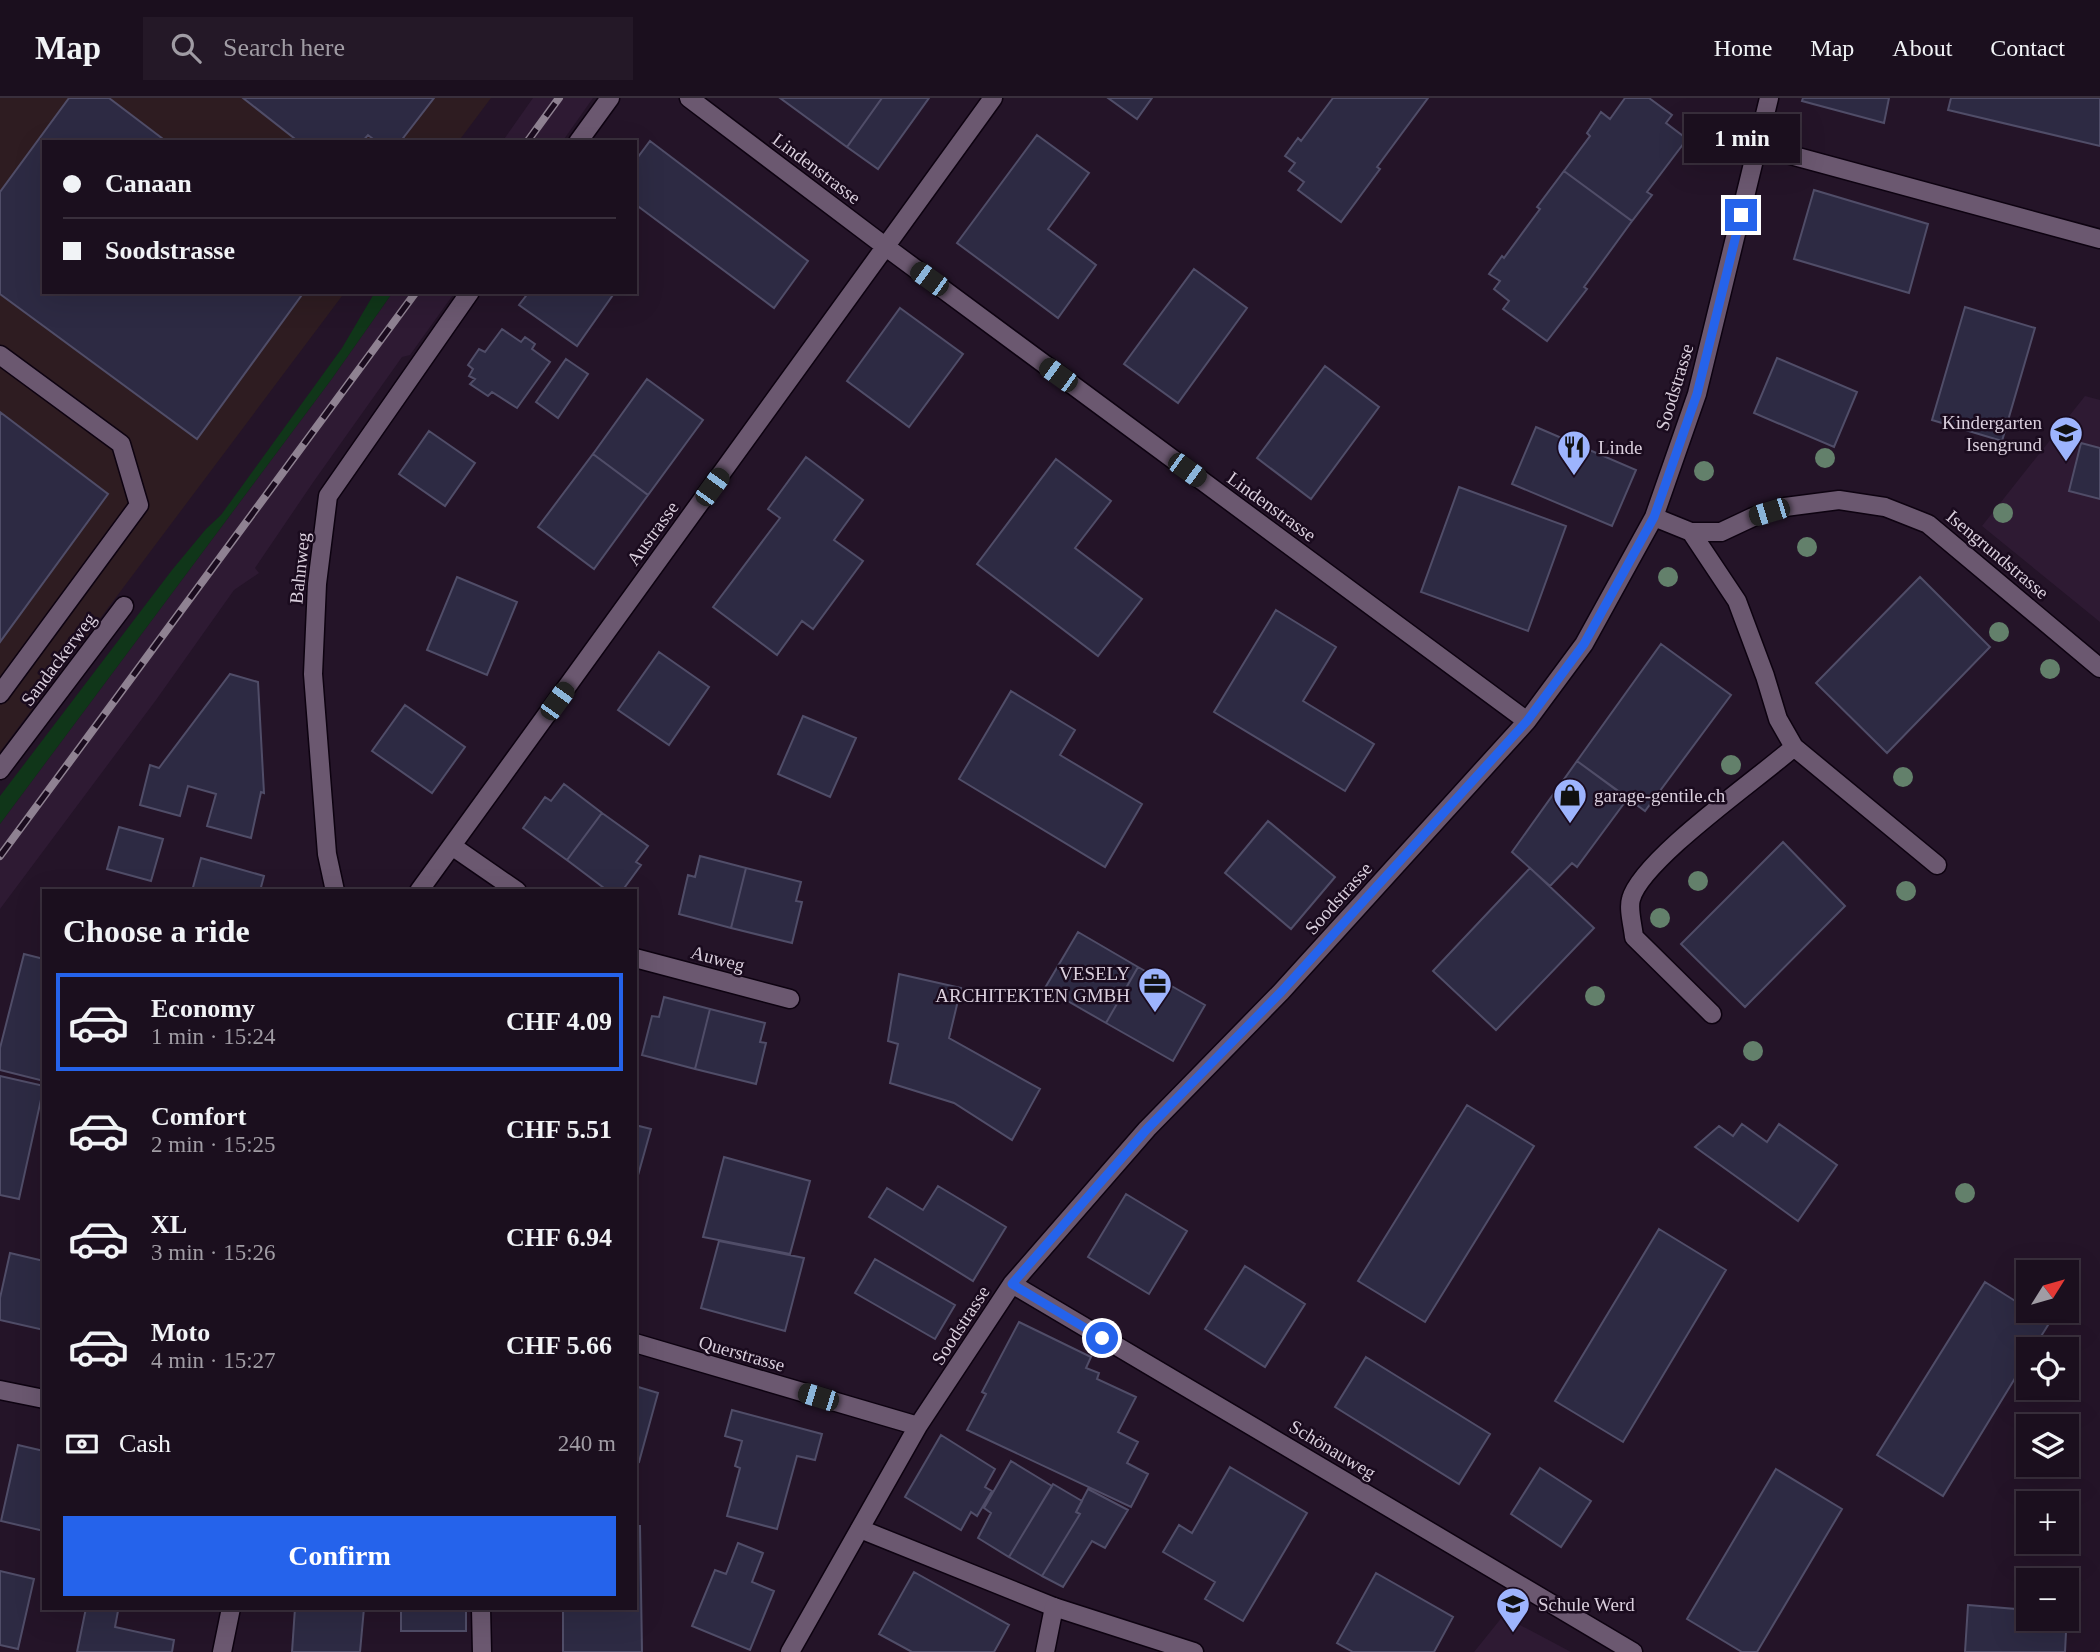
<!DOCTYPE html>
<html lang="en">
<head>
<meta charset="utf-8">
<style>
	:root { --surface:#1b0f1e; --page:#241827; --text:#f1f3f6; --muted:#a09ca4; --line:#392f3c; --accent:#2563eb }
	body { margin:0; font-family:Georgia,serif; background:var(--page); color:var(--text); height:100vh; display:flex; flex-direction:column; font-size:26px; white-space:nowrap }
	* { box-sizing:border-box; margin:0 }
	p { font-size:23px; color:var(--muted) }
	.icon { flex:none; width:38px; height:38px; fill:none; stroke:currentColor; stroke-width:2; stroke-linecap:round; stroke-linejoin:round }
	.map { position:relative; flex:1; overflow:hidden }
	.sheet { position:absolute; left:42px; top:791px; width:595px; height:721px; display:flex; flex-direction:column; background:var(--surface); border-radius:0px; box-shadow:0 7px 28px #0002,0 0 0 2px var(--line) }
	.sheet>* { flex:none }
	.guide { position:absolute; left:42px; top:42px; width:595px; height:154px; border-radius:0px; box-shadow:0 7px 28px #0002,0 0 0 2px var(--line); display:grid; align-content:center; height:154px; padding:0 21px; background:var(--surface) }
	.needle { width:46px; rotate:53deg }
	.tools { position:absolute; left:2016px; top:1162px; display:grid; gap:14px }
	.tools a { display:grid; place-items:center; width:63px; height:63px; border-radius:0px; background:var(--surface); box-shadow:0 7px 28px #0002,0 0 0 2px var(--line); font-size:35px }
	.end { position:absolute; width:32px; height:32px; margin:-16px; border:9px solid #2563eb; background:#fff; box-shadow:0 0 0 4px #fff }
	.from { border-radius:50% }
	.bubble { position:absolute; height:49px; border-radius:0px; background:var(--surface); box-shadow:0 7px 28px #0002,0 0 0 2px var(--line); font-size:23px; font-weight:700; line-height:49px; text-align:center }
	.car { position:absolute; width:21px; height:42px; margin:-21px -10px; border-radius:9px; box-shadow:0 0 5px 2px #0007; background:linear-gradient(#222 24%,#8ab4d8 0 40%,#222 0 76%,#8ab4d8 0 86%,#222 0) }
	.guide b { display:flex; align-items:center; gap:24px; height:66px; font-size:26px }
	.guide b+b { border-top:2px solid var(--line) }
	.guide i { width:18px; height:18px; background:var(--text) }
	ul { padding:0; list-style:none }
	li { display:flex; align-items:center; gap:21px; height:98px; margin:0 14px 10px; padding:0 7px; border:4px solid transparent; border-radius:0px }
	li div { flex:1 }
	li b { display:block; font-size:26px }
	li em { font-style:normal; font-weight:700 }
	li.current { border-color:var(--accent) }
	li>.icon { width:63px; height:63px; stroke-width:1.5 }
	h2 { padding:0 21px; font-size:32px; line-height:84px }
	.pay { display:flex; align-items:center; gap:18px; height:77px; padding:0 21px; font-size:26px }
	.pay p { margin-inline-start:auto }
	.cta { display:flex; gap:14px; margin-top:auto; padding:14px 21px }
	.cta a { flex:1; height:80px; border-radius:0px; background:var(--accent); color:#fff; font-size:28px; font-weight:700; line-height:80px; text-align:center }
	header { display:flex; align-items:center; gap:42px; box-sizing:border-box; height:98px; padding:0 35px; background:var(--surface); border-bottom:2px solid var(--line) }
	header strong { font-size:33px }
	nav { display:flex; gap:38px; margin-inline-start:auto; font-size:24px }
	.search { width:490px; height:63px; background:var(--page); display:flex; align-items:center; gap:18px; box-sizing:border-box; padding:0 24px; border-radius:0px; color:var(--muted); font-size:26px }
	.map>svg:first-child { display:block }
	.industrial { fill:#2e1c21 }
	.built { fill:#2e1a33 }
	.green { fill:#103619 }
	.building { fill:#2d2a43; stroke:#504d68; stroke-width:2 }
	.lines { fill:none; stroke-linecap:round; stroke-linejoin:round }
	.service-casing { stroke:#0d0210; stroke-width:21 }
	.minor-casing { stroke:#0d0210; stroke-width:21 }
	.service { stroke:#6b5870; stroke-width:18 }
	.minor { stroke:#6b5870; stroke-width:18 }
	.rail-casing { stroke:#8f8292; stroke-width:8 }
	.rail { stroke:#1a0b1e; stroke-width:5; stroke-dasharray:16; stroke-linecap:butt }
	.tree { fill:#63806b }
	.route { stroke:#2563eb; stroke-width:9 }
	.labels { text-anchor:middle; stroke-width:5; stroke-linejoin:round; paint-order:stroke }
	.street-label { font-size:19px; fill:#dacfdd; stroke:#1a0b1e }
	.poi-label { font-size:19px; fill:#dacfdd; stroke:#1a0b1e; text-anchor:start }
</style>
</head>
<body>
<header>
<strong>Map</strong>
<div class="search"><svg class="icon" aria-label="search" viewBox="0 0 24 24"><circle cx="10" cy="10" r="6"/><path d="M15 15l6 6"/></svg>Search here</div>
<nav><a>Home</a><a>Map</a><a>About</a><a>Contact</a></nav>
</header>
<div class="map">
<svg width="2100" height="1554" viewBox="0 0 2100 1554">
	<rect width="100%" height="100%" fill="#241428"/>
	<path class="industrial" d="M0,0H491L458,44H44V194H345L0,654Z"/>
	<path class="built" d="M533,0H593L562,44H502Z
		M393,194H455L410,257L402,259L314,383L255,470L259,475L234,492L156,602L0,811V726L331,282Z
		M2085,298L2100,302V524L1982,428Z
		M1503,1518L1571,1554H1474Z"/>
	<path class="green" d="M375,194H393L331,282L0,726V698L172,472L206,431L221,417L342,250Z"/>
	<path class="building" d="M69,0H109L167,44H44V194H304L197,341L0,196V94Z
		M243,0H434L400,44H377L368,37L362,44H299Z
		M780,0H882L847,49Z
		M882,0H929L878,71L847,49Z
		M1108,0H1152L1137,21Z
		M1333,0H1428L1377,69L1380,71L1341,124L1298,92L1304,84L1289,73L1295,65L1285,58L1298,40L1301,43Z
		M1625,0H1649L1672,17L1666,25L1687,41L1647,94L1652,97L1632,123L1564,73L1590,38L1587,35L1601,14L1610,21Z
		M1803,0H1889L1884,25L1802,3Z
		M1951,0H2100V48L1948,12Z
		M1037,37L1089,75L1048,131L1096,167L1058,220L957,145Z
		M650,43L808,163L774,210L635,106V63Z
		M1564,73L1632,123L1584,189L1587,191L1547,243L1503,211L1509,203L1494,191L1500,183L1489,176L1502,158L1504,160L1540,111L1537,109Z
		M1814,92L1928,126L1909,195L1794,161Z
		M1194,171L1247,210L1178,305L1124,266Z
		M529,194H615L577,248L519,207Z
		M1965,209L2035,230L2002,343L1932,322Z
		M900,210L963,256L909,329L847,283Z
		M502,231L521,244L525,239L535,246L532,251L550,264L517,310L492,294L488,298L470,286L475,281L469,278L473,271L468,267L479,251L485,254Z
		M1777,260L1857,294L1834,349L1754,315Z
		M566,261L588,276L558,320L536,304Z
		M1325,268L1379,309L1311,401L1257,360Z
		M647,281L703,322L648,397L593,356Z
		M0,314L108,396L0,544Z
		M1536,329L1636,372L1612,428L1512,386Z
		M429,333L475,365L445,408L399,376Z
		M2081,345L2100,350V401L2069,393Z
		M593,356L648,397L594,471L538,429Z
		M806,359L863,402L834,442L863,463L813,531L802,523L777,557L713,509L780,420L768,411Z
		M1056,361L1111,403L1075,450L1142,501L1098,558L977,466Z
		M1459,389L1566,428L1528,533L1421,494Z
		M457,479L517,504L487,577L427,552Z
		M1920,479L1990,549L1887,655L1816,585Z
		M1276,512L1336,549L1303,603L1374,646L1345,693L1214,614Z
		M1661,546L1731,597L1645,713L1577,663Z
		M659,554L709,589L669,647L618,612Z
		M230,576L258,584L264,695L261,694L251,740L207,728L216,696L188,688L180,718L140,707L150,667L159,670Z
		M1011,593L1075,632L1060,657L1142,706L1105,769L959,681Z
		M405,607L465,649L432,695L372,653Z
		M803,618L856,640L830,699L778,676Z
		M1577,663L1628,700L1577,769L1572,765L1550,788L1512,754Z
		M564,686L602,715L567,762L523,730L545,699L551,703Z
		M602,715L648,748L636,764L641,767L622,793H608L567,762Z
		M1268,723L1335,779L1291,831L1225,775Z
		M119,729L163,741L151,783L107,771Z
		M1783,744L1845,808L1745,909L1681,846Z
		M700,758L746,770L731,830L679,816L688,777L695,779Z
		M201,760L264,778L260,793H192Z
		M746,770L801,784L796,803L802,804L792,845L731,830Z
		M1530,770L1594,830L1496,932L1433,873Z
		M1078,834L1138,869L1106,925L1045,890Z
		M24,856L44,861V983L0,972V950Z
		M1138,869L1205,907L1173,963L1106,925Z
		M899,876L961,890L949,940L1040,991L1012,1042L954,1005L890,985L898,946L888,943Z
		M664,899L710,911L695,971L642,957L652,918L659,919Z
		M710,911L765,925L760,944L766,945L756,986L695,971Z
		M0,978L44,988L19,1101L0,1097Z
		M1467,1007L1534,1048L1425,1224L1358,1183Z
		M1742,1026L1767,1044L1779,1026L1837,1067L1798,1123L1695,1049L1719,1028L1733,1038Z
		M635,1027L651,1031L635,1088Z
		M724,1059L810,1083L790,1156L703,1139Z
		M938,1088L1006,1129L973,1183L869,1119L887,1090L923,1112Z
		M1126,1096L1187,1133L1149,1196L1088,1159Z
		M1659,1131L1726,1172L1623,1344L1555,1303Z
		M719,1143L804,1160L785,1233L701,1210Z
		M10,1155L44,1163V1232L0,1222V1200Z
		M875,1161L955,1207L935,1241L855,1195Z
		M1245,1168L1305,1206L1265,1269L1205,1231Z
		M1985,1184L2028,1211V1213L2050,1224L2033,1251H2028V1259L1943,1398L1877,1357Z
		M1019,1224L1091,1259L1086,1270L1099,1275L1097,1281L1136,1299L1118,1334L1138,1344L1127,1365L1148,1376L1131,1409L967,1332L986,1296L982,1294Z
		M1366,1259L1490,1336L1459,1386L1335,1309Z
		M635,1288L658,1295L639,1364L635,1363Z
		M732,1312L822,1336L815,1362L797,1358L777,1431L727,1418L740,1370L735,1368L742,1343L725,1338Z
		M941,1337L995,1371L985,1389L992,1393L977,1418L971,1414L961,1432L905,1399Z
		M18,1347L44,1353V1433L1,1423Z
		M1011,1363L1052,1388L1009,1459L978,1440L991,1415L984,1410Z
		M1230,1369L1307,1415L1243,1523L1205,1501L1215,1484L1163,1454L1179,1427L1192,1435Z
		M1540,1370L1591,1403L1561,1449L1511,1416Z
		M1776,1371L1842,1411L1757,1554H1742L1687,1521Z
		M1053,1386L1082,1403L1076,1414L1080,1416L1042,1478L1009,1459Z
		M1088,1391L1128,1412L1105,1450L1092,1443L1063,1489L1042,1478L1080,1416L1076,1414Z
		M635,1428H640L642,1554H563V1510H635Z
		M738,1445L763,1455L752,1484L774,1493L750,1552L692,1528L715,1472L726,1476Z
		M0,1473L34,1481L18,1551L0,1547Z
		M914,1474L1009,1527L994,1554H912L879,1536Z
		M1376,1475L1453,1519L1434,1554H1353L1337,1545Z
		M1968,1507L2028,1512V1521H2067V1514L2065,1554H1965Z
		M86,1510L118,1513L115,1529L174,1542L172,1554H77Z
		M295,1510H364L360,1554H292Z
		M401,1510H466V1533H401Z"/>
	<g class="lines">
		<g class="service-casing">
			<path id="service" d="M1757,48L2100,141
				M0,257L121,346L139,407L0,596
				M0,672L124,508
				M860,1431L1054,1509L1194,1554"/>
		</g>
		<g class="minor-casing">
			<path id="minor" d="M689,0L886,149L1527,623
				M578,44L610,0
				M1654,419L1691,434H1721L1753,419L1785,409L1839,402L1885,409L1928,426L2100,570
				M1691,434L1737,503L1765,578L1778,621L1794,649L1937,767
				M452,748L517,793
				M335,793L327,756L313,576L317,486L328,398L470,194
				M419,793L993,0
				M635,860L790,901
				M1712,916L1634,839C1633,828 1628,811 1631,801C1642,761 1758,681 1794,649
				M1012,1186L1633,1554
				M635,1245L918,1328
				M0,1292L44,1301
				M481,1510L482,1554
				M222,1554L231,1510
				M790,1554L918,1328L1012,1186L1147,1031L1281,894L1527,623L1584,546L1654,419L1697,296L1769,0
				M1045,1554L1054,1509"/>
		</g>
		<use href="#service" class="service"/>
		<use href="#minor" class="minor"/>
		<g class="rail-casing">
			<path id="rail" d="M527,44L559,0
				M0,758L416,194"/>
		</g>
		<use href="#rail" class="rail"/>
	</g>
	<g class="tree">
		<circle cx="1825" cy="360" r="10"/>
		<circle cx="1704" cy="373" r="10"/>
		<circle cx="2003" cy="415" r="10"/>
		<circle cx="1807" cy="449" r="10"/>
		<circle cx="1668" cy="479" r="10"/>
		<circle cx="1999" cy="534" r="10"/>
		<circle cx="2050" cy="571" r="10"/>
		<circle cx="1731" cy="667" r="10"/>
		<circle cx="1903" cy="679" r="10"/>
		<circle cx="1698" cy="783" r="10"/>
		<circle cx="1906" cy="793" r="10"/>
		<circle cx="1660" cy="820" r="10"/>
		<circle cx="1595" cy="898" r="10"/>
		<circle cx="1753" cy="953" r="10"/>
		<circle cx="1965" cy="1095" r="10"/>
	</g>
	<g class="lines">
		<path class="route" d="M1102,1240L1012,1186L1147,1031L1281,894L1527,623L1584,546L1654,419L1697,296L1741,117"/>
	</g>
	<defs>
		<g id="school-pin" transform="scale(1.75)"><path d="M0 17L-7.5 6A9.5 9.5 0 1 1 7.5 6Z" fill="#9db4fd" stroke="#1a0b1e"/><path d="M0-5L7-2L0 1L-7-2ZM-4 1L0 2.5L4 1V4Q0 6-4 4Z" fill="#111"/></g>
		<g id="restaurant-pin" transform="scale(1.75)"><path d="M0 17L-7.5 6A9.5 9.5 0 1 1 7.5 6Z" fill="#9db4fd" stroke="#1a0b1e"/><path d="M-5-6h1v4h1v-4h1v4h1v-4h1v5L-1.5 .5V6h-2V.5L-5-1ZM5-6V6H3V1.5H1.5Q1.5-4 5-6Z" fill="#111"/></g>
		<g id="shop-pin" transform="scale(1.75)"><path d="M0 17L-7.5 6A9.5 9.5 0 1 1 7.5 6Z" fill="#9db4fd" stroke="#1a0b1e"/><path d="M-5-2.5h2.3a2.7 3.5 0 0 1 5.4 0H5L5.5 6h-11ZM-1.5-2.5h3a1.5 2.3 0 0 0-3 0Z" fill="#111"/></g>
		<g id="office-pin" transform="scale(1.75)"><path d="M0 17L-7.5 6A9.5 9.5 0 1 1 7.5 6Z" fill="#9db4fd" stroke="#1a0b1e"/><path d="M-6-3h4V-5.5h4V-3h4V5H-6ZM-1-4.5V-3h2v-1.5ZM-6 0V1H6V0Z" fill="#111"/></g>
	</defs>
	<g fill-rule="evenodd">
		<use href="#school-pin" x="2066" y="335"/>
		<use href="#restaurant-pin" x="1574" y="349"/>
		<use href="#shop-pin" x="1570" y="697"/>
		<use href="#office-pin" x="1155" y="886"/>
		<use href="#school-pin" x="1513" y="1506"/>
	</g>
	<g class="labels">
		<g class="street-label">
			<text transform="translate(817 70) rotate(37)" y="7">Lindenstrasse</text>
			<text transform="translate(1674 289) rotate(-73)" y="7">Soodstrasse</text>
			<text transform="translate(1272 408) rotate(36)" y="7">Lindenstrasse</text>
			<text transform="translate(652 435) rotate(-54)" y="7">Austrasse</text>
			<text transform="translate(1998 456) rotate(40)" y="7">Isengrundstrasse</text>
			<text transform="translate(299 470) rotate(-84)" y="7">Bahnweg</text>
			<text transform="translate(58 561) rotate(-53)" y="7">Sandackerweg</text>
			<text transform="translate(1338 800) rotate(-48)" y="7">Soodstrasse</text>
			<text transform="translate(718 860) rotate(15)" y="7">Auweg</text>
			<text transform="translate(960 1227) rotate(-57)" y="7">Soodstrasse</text>
			<text transform="translate(742 1255) rotate(16)" y="7">Querstrasse</text>
			<text transform="translate(1333 1351) rotate(31)" y="7">Schönauweg</text>
		</g>
		<g class="poi-label">
			<text x="2042" y="331" text-anchor="end">Kindergarten<tspan x="2042" dy="22">Isengrund</tspan></text>
			<text x="1598" y="356">Linde</text>
			<text x="1594" y="704">garage-gentile.ch</text>
			<text x="1130" y="882" text-anchor="end">VESELY<tspan x="1130" dy="22">ARCHITEKTEN GMBH</tspan></text>
			<text x="1538" y="1513">Schule Werd</text>
		</g>
	</g>
</svg>
<div class="tools">
<a><svg class="needle" viewBox="-14 -14 28 28"><path d="M0-13l5 13h-10z" fill="#e53935"/><path d="M0 13l5-13h-10z" fill="#a09ca4"/></svg></a>
<a><svg class="icon" aria-label="locate" viewBox="0 0 24 24"><circle cx="12" cy="12" r="6"/><path d="M12 2v4M12 18v4M2 12h4M18 12h4"/></svg></a>
<a><svg class="icon" aria-label="layers" viewBox="0 0 24 24"><path d="M12 4l9 5-9 5-9-5zM3 14l9 5 9-5"/></svg></a>
<a>+</a>
<a>−</a>
</div>
<i class="end from" style="left:1102px;top:1240px"></i>
<i class="end" style="left:1741px;top:117px"></i>
<div class="bubble" style="left:1684px;top:16px;width:116px">1 min</div>
<i class="car" style="left:929px;top:181px;rotate:306deg"></i>
<i class="car" style="left:1058px;top:277px;rotate:306deg"></i>
<i class="car" style="left:1187px;top:372px;rotate:126deg"></i>
<i class="car" style="left:712px;top:389px;rotate:36deg"></i>
<i class="car" style="left:1769px;top:414px;rotate:253deg"></i>
<i class="car" style="left:557px;top:603px;rotate:36deg"></i>
<i class="car" style="left:818px;top:1299px;rotate:287deg"></i>
<div class="guide">
<b><i class="from"></i>Canaan</b>
<b><i></i>Soodstrasse</b>
</div>
<section class="sheet">
<h2>Choose a ride</h2>
<ul>
<li class="current"><svg class="icon" aria-label="car" viewBox="0 0 24 24"><path d="M5 17H2v-5l4-1 3-4h7l3 4 3 1v5h-3M9 17h6M6 11h13"/><circle cx="7" cy="17" r="2"/><circle cx="17" cy="17" r="2"/></svg><div><b>Economy</b><p>1 min · 15:24</p></div><em>CHF 4.09</em></li>
<li><svg class="icon" aria-label="car" viewBox="0 0 24 24"><path d="M5 17H2v-5l4-1 3-4h7l3 4 3 1v5h-3M9 17h6M6 11h13"/><circle cx="7" cy="17" r="2"/><circle cx="17" cy="17" r="2"/></svg><div><b>Comfort</b><p>2 min · 15:25</p></div><em>CHF 5.51</em></li>
<li><svg class="icon" aria-label="car" viewBox="0 0 24 24"><path d="M5 17H2v-5l4-1 3-4h7l3 4 3 1v5h-3M9 17h6M6 11h13"/><circle cx="7" cy="17" r="2"/><circle cx="17" cy="17" r="2"/></svg><div><b>XL</b><p>3 min · 15:26</p></div><em>CHF 6.94</em></li>
<li><svg class="icon" aria-label="car" viewBox="0 0 24 24"><path d="M5 17H2v-5l4-1 3-4h7l3 4 3 1v5h-3M9 17h6M6 11h13"/><circle cx="7" cy="17" r="2"/><circle cx="17" cy="17" r="2"/></svg><div><b>Moto</b><p>4 min · 15:27</p></div><em>CHF 5.66</em></li>
</ul>
<div class="pay"><svg class="icon" aria-label="cash" viewBox="0 0 24 24"><path d="M3 7h18v10H3z"/><circle cx="12" cy="12" r="2"/></svg>Cash<p>240 m</p></div>
<div class="cta"><a>Confirm</a></div>
</section>
</div>
</body>
</html>
